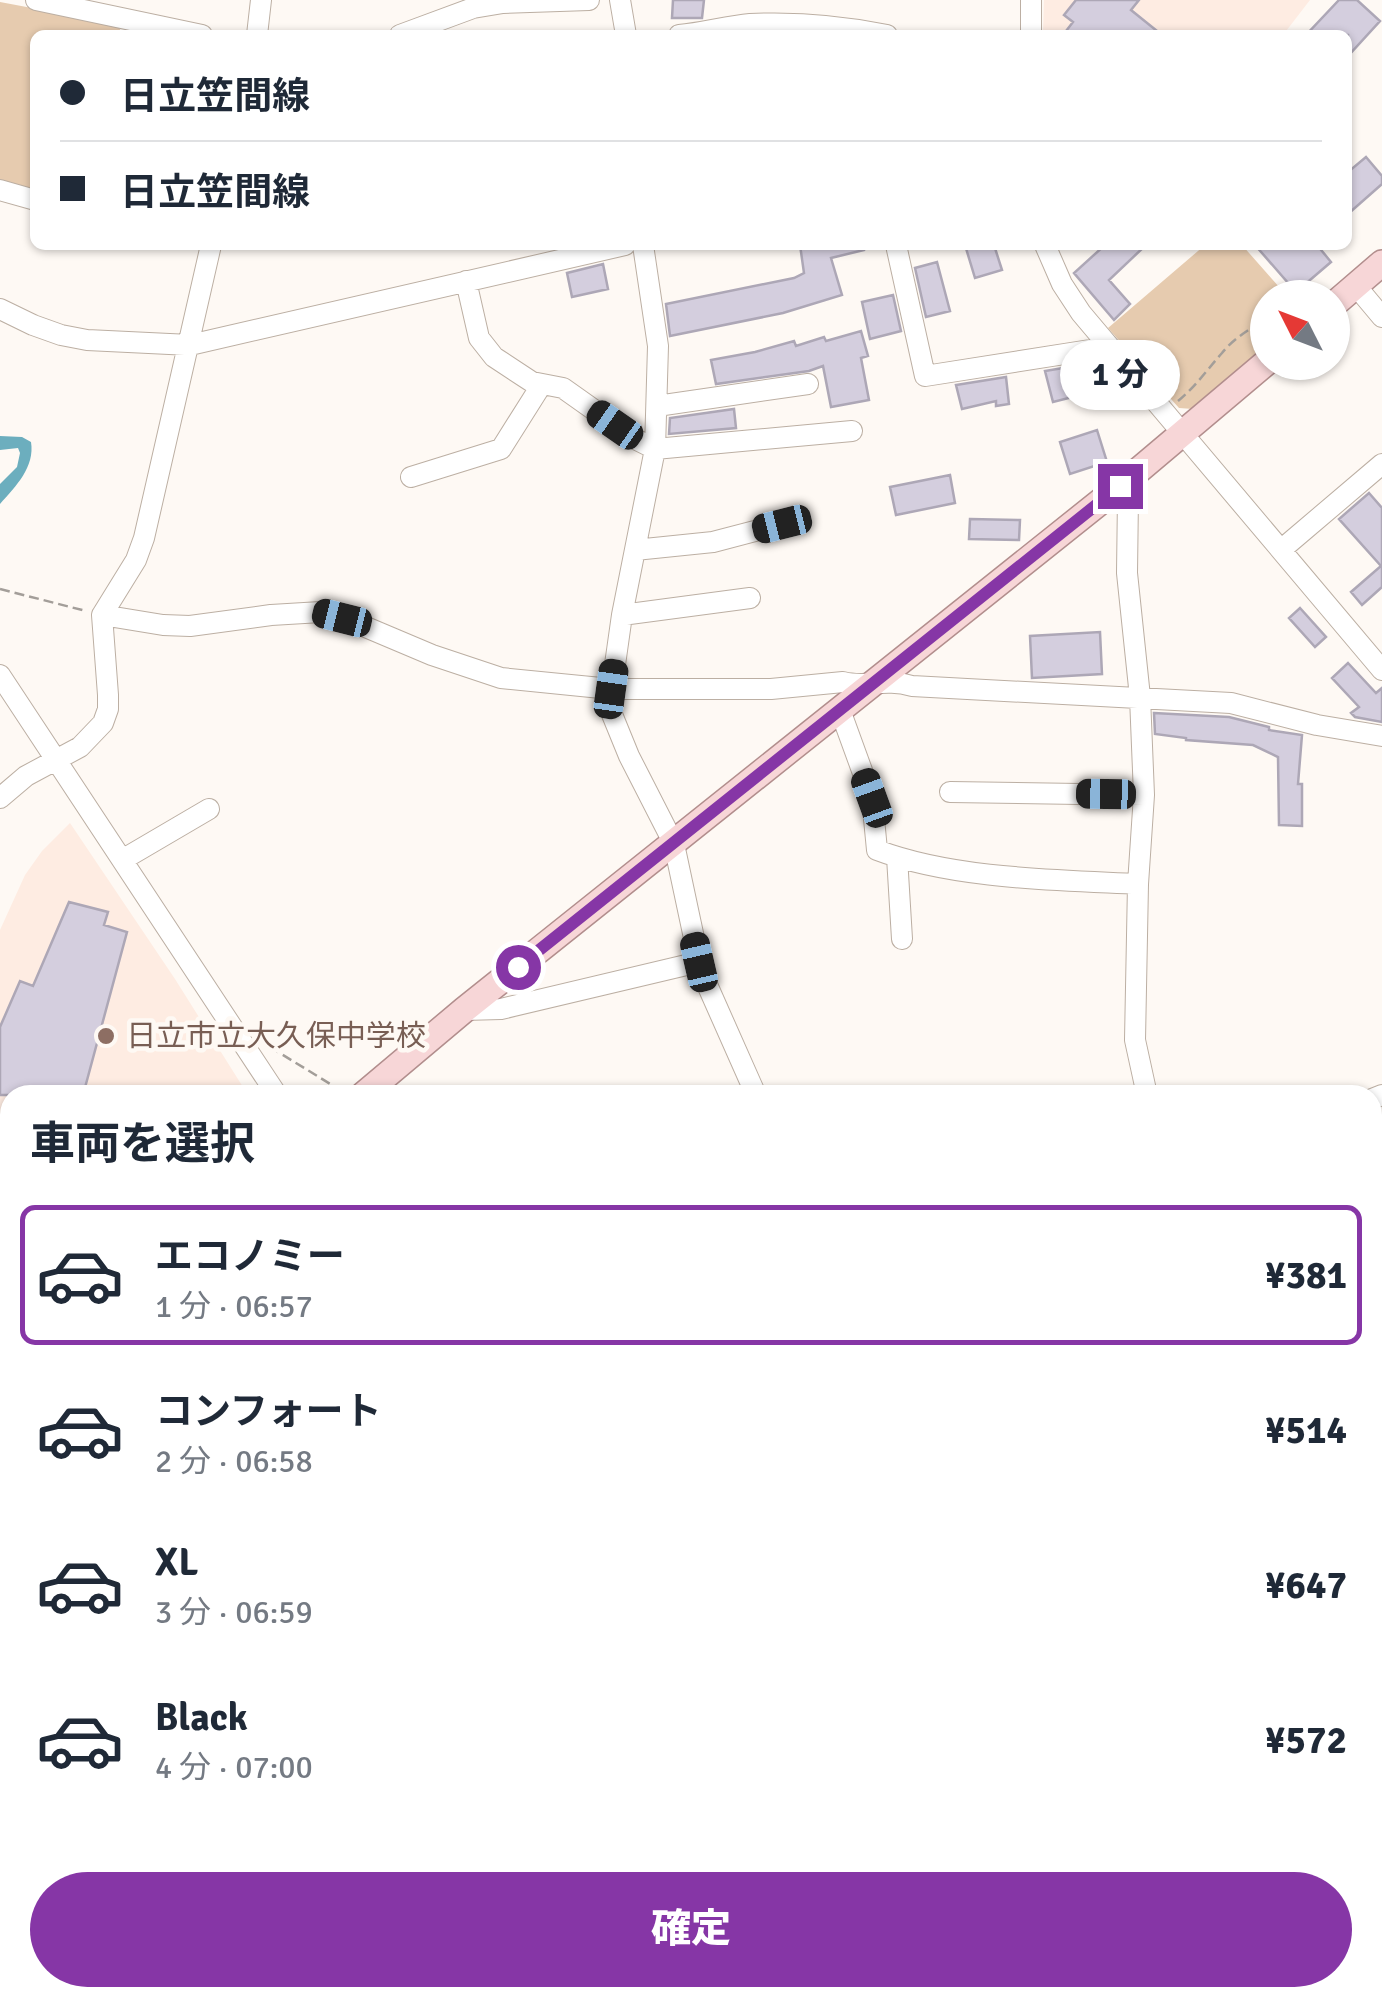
<!DOCTYPE html>
<html lang="ja">
<head>
<meta charset="utf-8">
<style>
	:root { --surface:#fff; --page:#f6f6f7; --text:#1f2937; --muted:#747a83; --line:#e0e1e3; --accent:#8636a6 }
	body { margin:0; font-family:Signika,"Noto Sans JP",sans-serif; background:var(--page); color:var(--text); height:100vh; display:flex; flex-direction:column; font-size:38px; white-space:nowrap }
	* { box-sizing:border-box; margin:0 }
	p { font-size:32px; color:var(--muted) }
	.icon { flex:none; width:55px; height:55px; fill:none; stroke:currentColor; stroke-width:2; stroke-linecap:round; stroke-linejoin:round }
	.map { position:relative; flex:1; overflow:hidden }
	.drawer { position:absolute; left:0px; top:1085px; width:1382px; height:922px; display:flex; flex-direction:column; background:var(--surface); border-radius:30px 30px 0 0; box-shadow:0 2px 8px #0004 }
	.drawer>* { flex:none }
	.guide { position:absolute; left:30px; top:30px; width:1322px; height:220px; border-radius:15px; box-shadow:0 2px 8px #0004; display:grid; align-content:center; height:220px; padding:0 30px; background:var(--surface) }
	.needle { width:65px; rotate:312deg }
	.controls { position:absolute; left:1250px; top:280px; display:grid; gap:20px }
	.controls a { display:grid; place-items:center; width:100px; height:100px; border-radius:50%; background:var(--surface); box-shadow:0 2px 8px #0004; font-size:50px }
	.end { position:absolute; width:45px; height:45px; margin:-22px; border:12px solid #8636a6; background:#fff; box-shadow:0 0 0 5px #fff }
	.from { border-radius:50% }
	.bubble { position:absolute; height:70px; border-radius:35px; background:var(--surface); box-shadow:0 2px 8px #0004; font-size:32px; font-weight:800; line-height:70px; text-align:center }
	.car { position:absolute; width:30px; height:60px; margin:-30px -15px; border-radius:12px; box-shadow:0 0 8px 2px #0007; background:linear-gradient(#222 24%,#8ab4d8 0 40%,#222 0 76%,#8ab4d8 0 86%,#222 0) }
	.guide b { display:flex; align-items:center; gap:35px; height:95px; font-size:38px }
	.guide b+b { border-top:2px solid var(--line) }
	.guide i { width:25px; height:25px; background:var(--text) }
	ul { padding:0; list-style:none }
	li { display:flex; align-items:center; gap:30px; height:140px; margin:0 20px 15px; padding:0 10px; border:5px solid transparent; border-radius:15px }
	li div { flex:1 }
	li b { display:block; font-size:38px }
	li em { font-style:normal; font-weight:800 }
	li.selected { border-color:var(--accent) }
	li>.icon { width:90px; height:90px; stroke-width:1.5 }
	h2 { padding:0 30px; font-size:45px; line-height:120px }
	.primary-button { display:flex; gap:20px; margin-top:auto; padding:20px 30px }
	.primary-button a { flex:1; height:115px; border-radius:60px; background:var(--accent); color:#fff; font-size:40px; font-weight:800; line-height:115px; text-align:center }
	.map>svg:first-child { display:block }
	.education { fill:#feece2 }
	.green { fill:#e6cbaf }
	.water { fill:#6caebe }
	.building { fill:#d4cede; stroke:#ada7b6; stroke-width:2.5 }
	.lines { fill:none; stroke-linecap:round; stroke-linejoin:round }
	.minor-casing { stroke:#bcafa3; stroke-width:22 }
	.major-casing { stroke:#b28e8d; stroke-width:28 }
	.path { stroke:#a39e99; stroke-width:2.5; stroke-dasharray:10 5; stroke-linecap:butt }
	.minor { stroke:#fff; stroke-width:20 }
	.major { stroke:#f7d6d7; stroke-width:25 }
	.route { stroke:#8636a6; stroke-width:12 }
	.education-dot { fill:#8d6e63; stroke:#fef9f4; stroke-width:4 }
	.labels { text-anchor:middle; stroke-width:9; stroke-linejoin:round; paint-order:stroke }
	.education-label { font-size:30px; fill:#785e54; stroke:#fef9f4; text-anchor:start }
</style>
</head>
<body>
<div class="map">
<svg width="1382" height="2006" viewBox="0 0 1382 2006">
	<rect width="100%" height="100%" fill="#fef9f4"/>
	<path class="education" d="M1044,0H1310L1283,35H1043Z
		M70,823L175,979L248,1095H10V1286L0,1284V930L25,875L42,851Z"/>
	<path class="green" d="M0,2L117,24L122,33V35H35V191L0,181Z
		M1205,245H1242L1288,297L1268,298L1267,346L1193,409L1179,408L1108,328Z
		M0,1524H10V1733L0,1726Z"/>
	<path class="water" d="M0,436L22,437L31,442C35,467 16,486 0,504V484L17,467L20,453L18,448L0,450Z"/>
	<path class="building" d="M673,0H704L702,18H672Z
		M1076,0H1139L1131,10L1162,35H1063L1073,22L1064,15Z
		M1339,0H1357L1380,21L1348,56V35H1306Z
		M1366,157L1382,176V184L1348,214V172Z
		M800,245H864V250L831,258L842,295L783,313L670,336L666,304L794,278L804,273Z
		M965,245H994L1002,270L975,278Z
		M1105,245H1146L1109,280L1130,304L1114,320L1074,273Z
		M1255,245H1317L1331,262L1296,292Z
		M937,262L950,311L926,317L915,268Z
		M603,264L608,289L572,297L567,273Z
		M893,295L901,331L870,339L862,302Z
		M861,331L868,356L861,358L869,400L831,407L823,366L809,371L716,384L711,360L755,352L794,341L796,346L824,337L826,341Z
		M1093,363L1100,390L1053,402L1045,371Z
		M1006,377L1009,404L996,406V401L962,409L956,385Z
		M734,409L736,428L669,434L670,418Z
		M1097,430L1107,462L1070,474L1060,442Z
		M950,475L955,503L896,515L890,487Z
		M1369,493L1382,508V587L1362,605L1351,592L1381,566L1339,519Z
		M970,519L1020,520L1019,540L969,539Z
		M1300,608L1326,637L1315,647L1289,618Z
		M1100,632L1102,674L1032,678L1030,636Z
		M1348,663L1376,693L1382,688V722L1355,717L1351,713L1359,707L1332,678Z
		M1154,713L1229,717L1269,727V730L1302,735L1298,784H1302V826L1279,825L1278,757L1253,745L1186,740V738L1155,734Z
		M69,902L108,912L104,925L127,932L83,1095H0V1027L20,981L33,986Z"/>
	<g class="lines">
		<g class="minor-casing">
			<path id="minor" d="M36,0L202,35
				M620,0L626,35
				M257,35L261,0
				M400,35L473,8L503,3L589,0
				M679,35C703,33 727,26 750,24C795,22 843,26 887,35
				M1031,35V0
				M0,190L35,200
				M643,245L658,346L655,449L622,615L609,707L629,756L674,844L701,971L756,1095
				M896,245L925,376L1109,347
				M1045,245L1062,284L1081,313L1382,670
				M466,281L479,338L494,357L532,382L563,388L635,439L655,449L852,431
				M1356,286L1382,317
				M0,309L33,325L61,335L87,340L190,345L625,245
				M657,406L808,384
				M411,477L501,449L542,384
				M1120,486L1128,497L1127,573L1140,697L1144,795L1138,884L1135,1040L1147,1095
				M1282,549L1382,464
				M635,550L713,542L782,524
				M102,615L163,625L190,626L271,615L321,612L342,617L432,655L501,678L611,689H771L843,682C865,688 885,678 912,686L1231,703L1317,725L1382,736
				M622,615L750,598
				M0,675L277,1095
				M840,710L872,798L877,850C953,879 1057,880 1138,884
				M950,792L1144,795
				M0,798L26,776L80,747L103,723L108,709V695L102,615L136,560L144,538L211,245
				M897,857L902,939
				M122,860L209,809
				M464,1010L501,1009L699,962
				M1372,1099L1382,1095
				M0,1297L10,1299
				M1372,1368L1382,1378
				M0,1478L10,1479
				M1372,1517L1382,1510
				M0,1765L6,1789L10,1832
				M1372,1793L1382,1786
				M1372,1867L1382,1878
				M1372,1945L1382,1936
				M423,1998L428,2006
				M804,1998L820,2006
				M1133,1998L1147,2005L1153,1998
				M1297,1998L1300,2002H1306L1319,1998
				M13,2006L18,1998
				M386,2006L394,1998
				M549,2006L559,1998
				M624,2006L637,1998
				M726,2006L727,1998
				M1015,2006L1027,1998"/>
		</g>
		<g class="major-casing">
			<path id="major" d="M1332,306L1382,263
				M363,1095L464,1010L1120,486L1268,361
				M212,2006L214,1998"/>
		</g>
		<path class="path" d="M1178,401C1197,385 1206,371 1222,353C1234,338 1251,328 1268,318
			M0,589L86,611
			M270,1047L340,1090"/>
		<use href="#minor" class="minor"/>
		<use href="#major" class="major"/>
	</g>
	<g class="lines">
		<path class="route" d="M518,967L1120,486"/>
	</g>
	<circle class="education-dot" cx="106" cy="1036" r="10"/>
	<g class="labels">
		<g class="education-label">
			<text x="126" y="1046">日立市立大久保中学校</text>
		</g>
	</g>
</svg>
<div class="controls">
<a><svg class="needle" viewBox="-14 -14 28 28"><path d="M0-13l5 13h-10z" fill="#e53935"/><path d="M0 13l5-13h-10z" fill="#747a83"/></svg></a>
</div>
<i class="end from" style="left:518px;top:967px"></i>
<i class="end" style="left:1120px;top:486px"></i>
<div class="bubble" style="left:1060px;top:340px;width:120px">1 分</div>
<i class="car" style="left:615px;top:425px;rotate:305deg"></i>
<i class="car" style="left:782px;top:524px;rotate:256deg"></i>
<i class="car" style="left:342px;top:618px;rotate:284deg"></i>
<i class="car" style="left:611px;top:689px;rotate:8deg"></i>
<i class="car" style="left:1106px;top:794px;rotate:271deg"></i>
<i class="car" style="left:872px;top:798px;rotate:340deg"></i>
<i class="car" style="left:699px;top:962px;rotate:347deg"></i>
<div class="guide">
<b><i class="from"></i>日立笠間線</b>
<b><i></i>日立笠間線</b>
</div>
<section class="drawer">
<h2>車両を選択</h2>
<ul>
<li class="selected"><svg class="icon" aria-label="car" viewBox="0 0 24 24"><path d="M5 17H2v-5l4-1 3-4h7l3 4 3 1v5h-3M9 17h6M6 11h13"/><circle cx="7" cy="17" r="2"/><circle cx="17" cy="17" r="2"/></svg><div><b>エコノミー</b><p>1 分 · 06:57</p></div><em>¥381</em></li>
<li><svg class="icon" aria-label="car" viewBox="0 0 24 24"><path d="M5 17H2v-5l4-1 3-4h7l3 4 3 1v5h-3M9 17h6M6 11h13"/><circle cx="7" cy="17" r="2"/><circle cx="17" cy="17" r="2"/></svg><div><b>コンフォート</b><p>2 分 · 06:58</p></div><em>¥514</em></li>
<li><svg class="icon" aria-label="car" viewBox="0 0 24 24"><path d="M5 17H2v-5l4-1 3-4h7l3 4 3 1v5h-3M9 17h6M6 11h13"/><circle cx="7" cy="17" r="2"/><circle cx="17" cy="17" r="2"/></svg><div><b>XL</b><p>3 分 · 06:59</p></div><em>¥647</em></li>
<li><svg class="icon" aria-label="car" viewBox="0 0 24 24"><path d="M5 17H2v-5l4-1 3-4h7l3 4 3 1v5h-3M9 17h6M6 11h13"/><circle cx="7" cy="17" r="2"/><circle cx="17" cy="17" r="2"/></svg><div><b>Black</b><p>4 分 · 07:00</p></div><em>¥572</em></li>
</ul>
<div class="primary-button"><a>確定</a></div>
</section>
</div>
</body>
</html>
